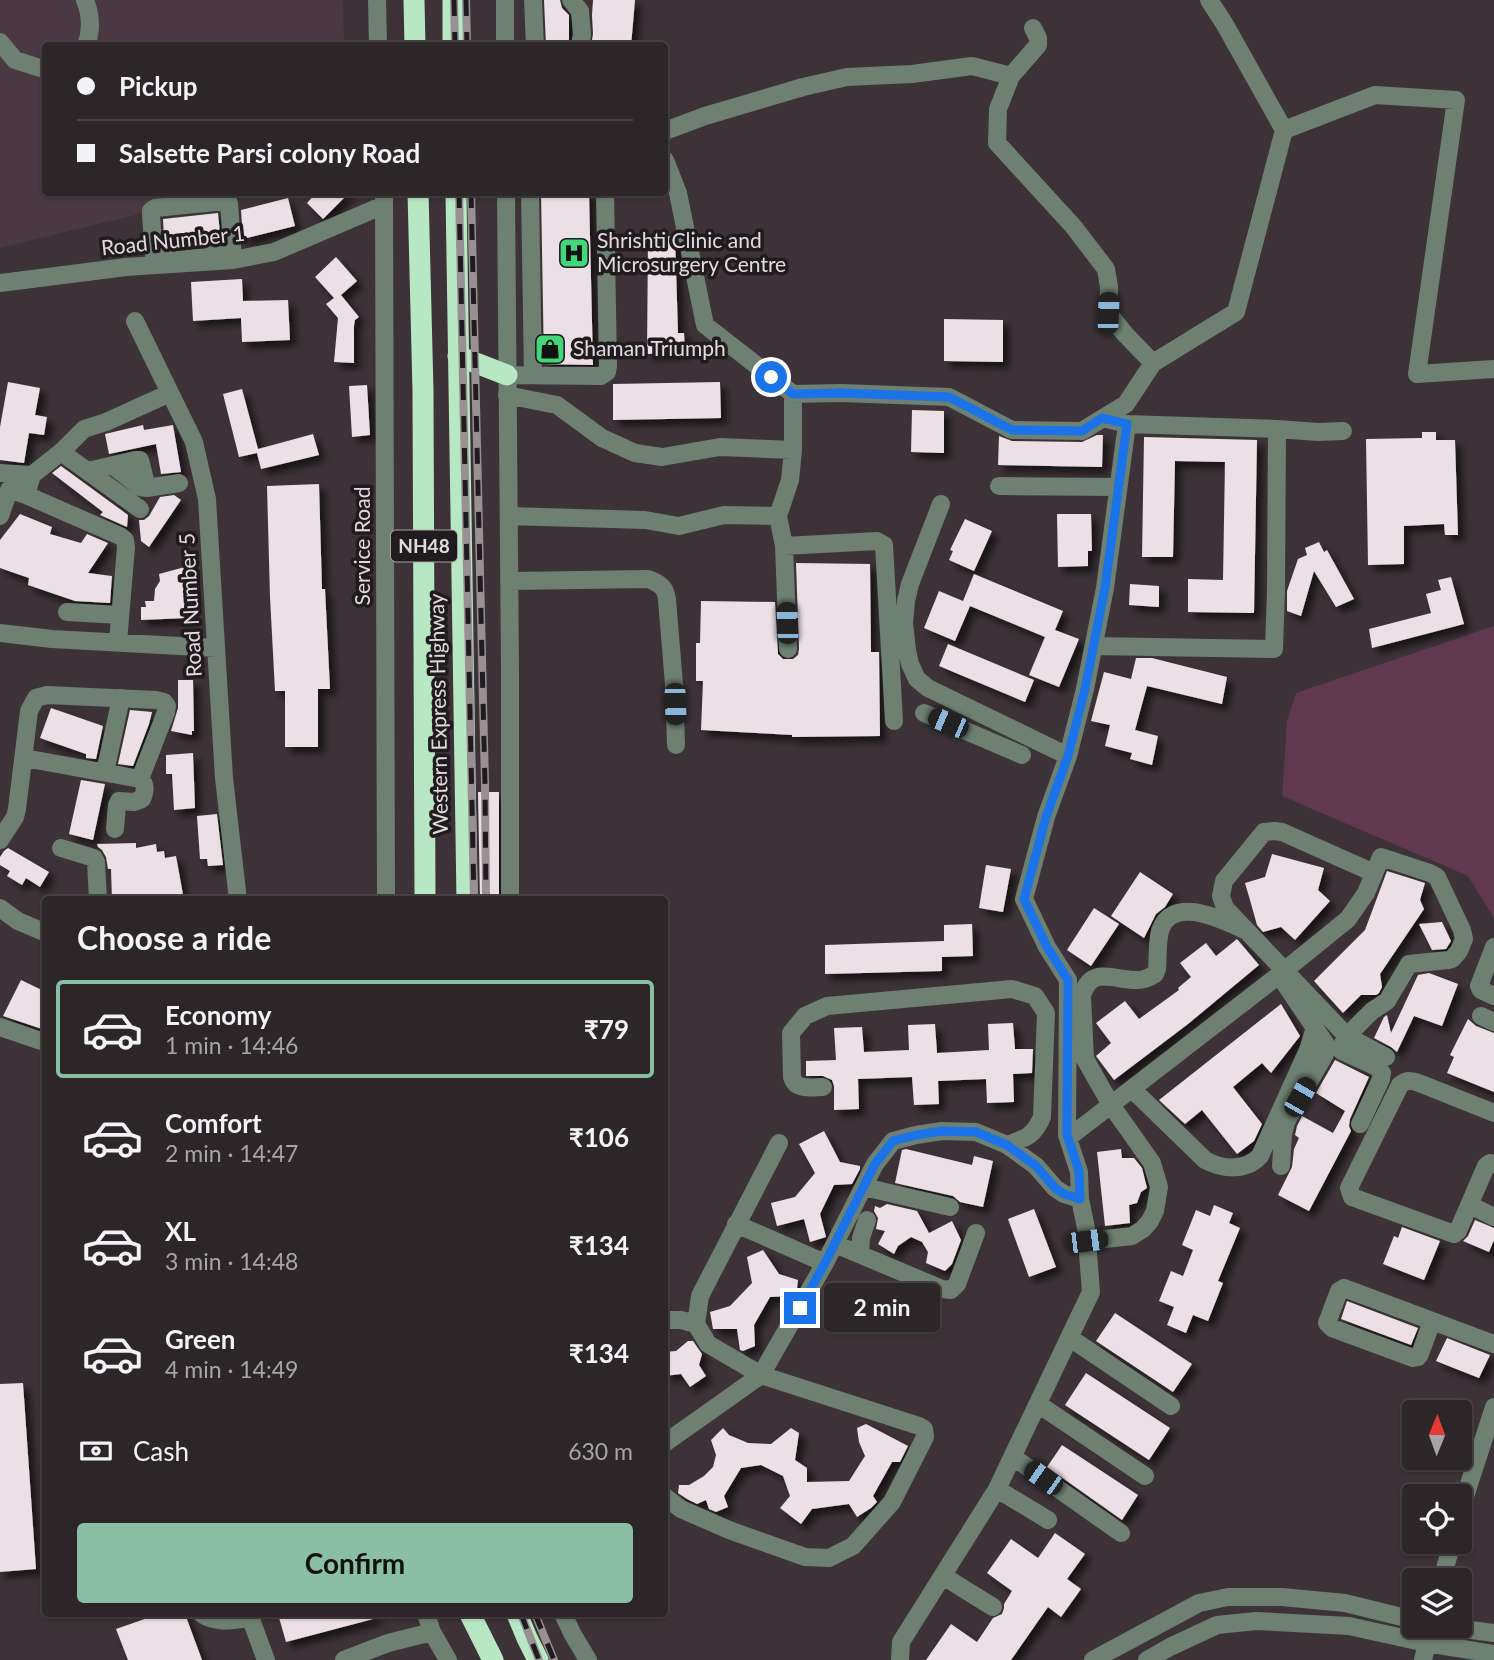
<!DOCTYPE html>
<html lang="en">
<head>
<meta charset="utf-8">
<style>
	:root { --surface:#2d2629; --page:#352e31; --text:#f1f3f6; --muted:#a7a5a8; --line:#484346; --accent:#8abfa5 }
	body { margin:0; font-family:Lato,sans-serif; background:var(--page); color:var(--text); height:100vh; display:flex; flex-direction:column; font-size:26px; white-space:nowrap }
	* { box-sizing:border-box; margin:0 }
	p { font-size:23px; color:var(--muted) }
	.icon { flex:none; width:38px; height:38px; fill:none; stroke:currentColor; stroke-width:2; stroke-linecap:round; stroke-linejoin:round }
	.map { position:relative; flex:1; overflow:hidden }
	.sheet { position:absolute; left:42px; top:896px; width:626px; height:721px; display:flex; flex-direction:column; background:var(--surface); border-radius:7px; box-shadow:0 2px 5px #0004,0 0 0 2px var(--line) }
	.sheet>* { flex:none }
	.guide { position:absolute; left:42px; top:42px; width:626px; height:154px; border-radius:7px; box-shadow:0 2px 5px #0004,0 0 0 2px var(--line); display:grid; align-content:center; height:154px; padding:0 35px; background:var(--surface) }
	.needle { width:46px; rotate:1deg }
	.buttons { position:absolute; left:1402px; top:1400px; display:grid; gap:14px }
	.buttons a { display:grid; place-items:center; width:70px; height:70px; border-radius:7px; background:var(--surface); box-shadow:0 2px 5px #0004,0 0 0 2px var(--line); font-size:35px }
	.end { position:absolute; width:32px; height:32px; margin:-16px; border:9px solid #1a73e8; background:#fff; box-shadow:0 0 0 4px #fff }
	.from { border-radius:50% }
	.bubble { position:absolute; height:49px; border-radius:7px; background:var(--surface); box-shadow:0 2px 5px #0004,0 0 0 2px var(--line); font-size:23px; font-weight:700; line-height:49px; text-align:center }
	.car { position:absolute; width:21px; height:42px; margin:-21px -10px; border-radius:9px; box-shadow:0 0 5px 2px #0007; background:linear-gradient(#222 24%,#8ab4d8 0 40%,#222 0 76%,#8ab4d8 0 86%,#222 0) }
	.guide b { display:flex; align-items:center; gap:24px; height:66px; font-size:26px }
	.guide b+b { border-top:2px solid var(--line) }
	.guide i { width:18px; height:18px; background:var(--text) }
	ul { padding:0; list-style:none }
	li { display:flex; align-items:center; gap:21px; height:98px; margin:0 14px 10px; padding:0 21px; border:4px solid transparent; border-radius:7px }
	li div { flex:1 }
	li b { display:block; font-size:26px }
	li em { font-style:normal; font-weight:700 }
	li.on { border-color:var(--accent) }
	li>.icon { width:63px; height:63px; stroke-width:1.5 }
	h2 { padding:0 35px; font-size:32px; line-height:84px }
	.pay { display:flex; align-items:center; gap:18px; height:77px; padding:0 35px; font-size:26px }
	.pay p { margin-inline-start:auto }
	.action { display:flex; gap:14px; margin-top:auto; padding:14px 35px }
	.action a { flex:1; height:80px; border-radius:7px; background:var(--accent); color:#111; font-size:28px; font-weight:700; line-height:80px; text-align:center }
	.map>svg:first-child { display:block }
	.built { fill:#4a3942 }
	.green { fill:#60394f }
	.building { fill:#eddfe6; filter:url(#shadow) }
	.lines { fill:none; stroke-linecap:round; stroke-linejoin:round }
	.minor { stroke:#6d8071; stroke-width:18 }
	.highway { stroke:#b8e7c3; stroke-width:21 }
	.rail-casing { stroke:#999094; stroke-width:8 }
	.rail { stroke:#201b1e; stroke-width:5; stroke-dasharray:16; stroke-linecap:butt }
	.route { stroke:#1a73e8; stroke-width:9 }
	.labels { text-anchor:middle; stroke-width:7; stroke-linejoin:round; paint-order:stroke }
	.shield { fill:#201b1e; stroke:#a8a1a4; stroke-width:2 }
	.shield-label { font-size:19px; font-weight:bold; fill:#e2dbde }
	.street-label { font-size:21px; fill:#e2dbde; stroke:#201b1e }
	.poi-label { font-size:21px; fill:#e2dbde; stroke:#201b1e; text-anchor:start }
</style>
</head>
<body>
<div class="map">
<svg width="1494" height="1660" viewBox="0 0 1494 1660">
	<defs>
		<filter id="shadow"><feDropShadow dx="6" dy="6" stdDeviation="3.5" flood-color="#0009"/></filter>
	</defs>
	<rect width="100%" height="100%" fill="#3c3237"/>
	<path class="built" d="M0,0H343L344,45L46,46V192L187,193L135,215L0,248Z"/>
	<path class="green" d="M1494,626V918L1468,876L1282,796L1287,721L1296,693Z"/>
	<path class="building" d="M544,0H560L562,8L569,15V39L567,46H546Z
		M593,0H635L631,46H591L593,34L592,15Z
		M317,192H350L323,219L307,203Z
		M541,192H589L593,365L544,364Z
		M288,198L295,226L243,239L241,210Z
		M218,213L220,234L164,238L163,219Z
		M675,236L678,333H684L685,352L647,354L648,237Z
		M336,257L357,281L341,295L359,317L355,320L354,326V363L334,362L338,318L326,304L334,298L315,277Z
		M242,279L243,301L288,300L290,340L242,342L241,318L193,321L191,282Z
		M944,319L1003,320V362L944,361Z
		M8,382L40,388L35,415L47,417L44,435L29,433L24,463L0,460V427Z
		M720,382L721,418L613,420V384Z
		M367,385L370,435L352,437L349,386Z
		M242,389L258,449L313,434L319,455L261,469L257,453L239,457L223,394Z
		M912,410L944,411V453L911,452Z
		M143,425L144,430L173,425L181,472L161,474L156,444L109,454L105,434Z
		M1422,432H1436V440H1455L1458,535H1445L1444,524L1404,526V564L1368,565L1366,439L1422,438Z
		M1097,435H1103L1102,467L998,465L999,436L1012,441L1082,442Z
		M1144,437L1257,440L1254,613L1188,612V579L1223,580L1225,462L1175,461L1173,557H1142Z
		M61,466L128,515L127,527L100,515L103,512L52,473Z
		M319,484L322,589H325L330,689H318V747H285V691H275L270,597L267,486Z
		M174,495L181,500L149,547L141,541L139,520H144L149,516L160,497Z
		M20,514L52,527L50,534L81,543L87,534L108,543L88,573L112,576L110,603L75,601L28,585L29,578L0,568V540Z
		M1057,514H1091L1092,551H1088V566L1058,567Z
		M965,519L992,531L974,571L949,560L953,551L950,550Z
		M1319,542L1324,552L1327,550L1354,599L1336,607L1314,571L1301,616L1287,611V591L1298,559L1307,555L1305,548Z
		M796,563L870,564L871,652H879L880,736L792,737V735L701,730L703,681H696V643H700L701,601L775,602L778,654L783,659H793L798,655L799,649Z
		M185,567L187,618L141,620V607H146L145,601H154L155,589L160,581L159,574Z
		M974,574L1063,611L1055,630L1079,639L1059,687L1029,675L1045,637L970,606L955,641L924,628L939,591L963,601Z
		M1451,577L1464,624L1372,648L1369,629L1431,613L1426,594L1441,590L1438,580Z
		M1130,584L1159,586V607L1129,605Z
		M948,644L1034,680L1025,702L939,666Z
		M1136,658H1152L1227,677L1222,704L1147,686L1135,730L1158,736L1152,765L1130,759L1132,753L1105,746L1110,725L1091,721L1104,672L1131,679Z
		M178,680H193L194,731H192V735L171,731L178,708Z
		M51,708L103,726L96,759L86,758V754L40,738Z
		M130,710L152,712L149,724L133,766L118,764Z
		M193,753L195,808L174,810L172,774H166V755Z
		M81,780L105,784L93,840L69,834Z
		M478,792H499V900H480Z
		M217,814L223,865L208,866L207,859H200L197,816Z
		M136,843V848L156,844L157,852L164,851L165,858L176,856L184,900H112L111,869H108L106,857L102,850L98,847L97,844Z
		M8,848L49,872L40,887L26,878L22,885L7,876L10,871L0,865V857L4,851Z
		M1272,854L1324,868L1318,890L1330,901L1295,940L1281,927L1263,932L1257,925L1250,900L1245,883L1265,877Z
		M986,865L1011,869L1003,912L979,908Z
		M1387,871L1425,883L1420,900L1424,909L1380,974L1382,987L1379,993L1376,995H1361L1343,1013L1314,981L1365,930Z
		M1140,872L1173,894L1165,907L1156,914L1144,938L1111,916Z
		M1094,908L1119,924L1091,966L1067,950Z
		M1442,922L1451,941L1446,949L1432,950L1419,924Z
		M972,924L973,956L942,957V971L825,974V945L944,941V925Z
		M1237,939L1259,965L1188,1024L1114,1080L1096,1056L1111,1043L1096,1023L1125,1001L1139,1019L1179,990L1178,988L1191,977L1180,963L1206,943L1216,956Z
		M1429,973L1458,984L1442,1026L1414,1016L1397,1052L1391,1047L1374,1038L1384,1017L1387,1015L1391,1033L1418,975Z
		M21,980L46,992V1029H42L3,1016Z
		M1281,1004L1300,1036L1271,1073L1262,1063L1233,1087L1262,1124L1254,1141L1237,1154L1202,1110L1185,1124L1159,1100Z
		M1468,1019L1476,1026L1494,1033V1092L1447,1073L1454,1057L1450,1055Z
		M1013,1023L1015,1049H1033L1032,1073L1013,1074L1014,1102L987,1103L986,1079L938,1081L939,1104L914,1105L912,1077L858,1079L859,1109L834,1110V1086L832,1080L823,1076H806V1061L836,1060L834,1028L862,1027L864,1052L909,1050L908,1025L935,1024L937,1053L989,1050L988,1024Z
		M1335,1060L1369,1077L1350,1119L1349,1126L1351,1131L1309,1211L1278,1195L1292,1167L1294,1149L1299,1138L1295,1135L1297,1126L1302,1116L1333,1133L1345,1111L1316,1093Z
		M824,1131L840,1162L860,1166V1169L852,1184L834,1185L820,1214L826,1237L810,1242L804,1219L777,1226L771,1203L795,1197L815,1173L799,1144Z
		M906,1149L972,1165L974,1156L993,1161L983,1207L960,1202L953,1196L895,1183L902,1150Z
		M1121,1149L1122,1158H1134L1142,1168L1147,1188L1141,1192L1137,1203L1129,1205L1130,1223L1105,1226L1097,1152Z
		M887,1204L917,1211L929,1233L952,1221L961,1240L952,1264L945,1271L926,1263L928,1252L922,1242L911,1237L898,1246L894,1254L878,1244L885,1231L876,1229L878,1218L874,1211L875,1206L880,1208Z
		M1214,1205L1233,1213L1229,1223L1240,1228L1218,1281L1223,1283L1208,1321L1193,1315L1186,1333L1167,1325L1174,1307L1159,1301L1171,1271L1183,1276L1193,1250L1182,1245L1196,1210L1210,1216Z
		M1034,1209L1056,1267L1029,1277L1008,1219Z
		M1475,1220L1494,1228V1240L1489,1252L1463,1241L1468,1236Z
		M1402,1227L1440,1241L1424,1280L1383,1264L1394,1236L1398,1238Z
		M763,1250L779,1274L798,1280L797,1289L793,1296L770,1297L754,1325L755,1346L743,1351L740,1350L737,1329H713L710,1312L730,1306L752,1283L747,1257Z
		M1347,1301L1418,1328L1411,1345L1341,1319Z
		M1115,1313L1192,1364L1173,1392L1096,1341Z
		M1447,1338L1490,1355L1479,1378L1436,1361Z
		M688,1341H693L702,1354L699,1365L706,1376L690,1387L681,1374L665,1376V1352L676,1351Z
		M1086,1373L1170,1428L1149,1460L1065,1405Z
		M23,1383L36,1569L0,1572V1384Z
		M866,1424L908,1446L900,1462H892L873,1496L877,1502L871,1508L857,1517L849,1504L812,1509L801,1524L780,1508L790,1496L783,1476L761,1465L741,1468L724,1496L728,1507L716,1512L709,1509L706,1500L697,1504L687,1499L678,1493L679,1485H689L704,1476L713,1467L716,1455L711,1440L723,1428L729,1435L748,1443L771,1444L791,1428L799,1433L795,1460L807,1468V1482L849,1481L865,1456L859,1442L857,1428Z
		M1062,1445L1138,1495L1122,1520L1047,1467Z
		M1055,1533L1085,1554L1067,1579L1081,1589L1061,1617L1048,1607L1011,1660H926L951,1624L977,1642L993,1618L1002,1614L1004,1608V1604L1012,1591L987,1573L1011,1539L1038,1558Z
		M159,1614H185L202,1660H128L116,1629Z
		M278,1614H376L377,1618L286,1642Z"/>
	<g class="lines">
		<path class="minor" d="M85,0C91,15 92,30 86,46
			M377,0L378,46
			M505,0V46
			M533,0L535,46
			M571,0L580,11L582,35L580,44L578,46
			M1209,0L1224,23L1284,130
			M1033,28L1038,38V45L1011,76L998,109L997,143L1073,226L1106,269L1109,287L1108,313L1125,334L1153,363
			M0,42L15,60L40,68L46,67
			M665,131L705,116L803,87L847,77L912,74L972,66L1011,76
			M665,160L678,193L705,325L793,394L841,393L949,397L1012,430L1082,431L1126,404L1153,363L1236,312L1284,130L1375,95L1456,100L1417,374L1494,369
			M384,192L386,900
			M506,192L510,670V900
			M530,192L533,375
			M153,250L232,244
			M155,265L151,216V211L155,208L225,201H227L229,203L233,260
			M0,283L126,267L233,260L274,252L384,205
			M135,321L194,442L207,499L224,778L238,900
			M507,375L601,376L607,372L608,366L605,192
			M507,395L557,405L602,438L635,453L662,457L720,447L793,450
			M1127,424L1277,429L1318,432L1343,431
			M61,452L140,509
			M88,471L135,460H140L147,488L140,487L113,466
			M0,473L32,475L61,452L84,429L106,422L170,393
			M32,475L26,495L120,536L125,540L126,547L118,642
			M999,486L1118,487
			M147,488L179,483
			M941,504L910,584L906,601L904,623L907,650L910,664L917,679L928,688L1068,756
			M0,516L9,490H11L26,495
			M509,516L645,520L679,526L724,515L778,516L790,480L793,450V394
			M778,516L784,546L877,541L884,545L894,721
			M784,546L788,649
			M509,581L648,579C659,583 666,587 667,600L674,684L676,745
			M67,612L120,615
			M0,633L52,639L216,648
			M1094,646L1274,649L1276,591L1277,429
			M924,713L1022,755
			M24,758L140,779C147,785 145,792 142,799L134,802L119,801L117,805L115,829
			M105,772L121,698
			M0,840L15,817L17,809L29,711L36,698L47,695L156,700L164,702L167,706L166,712L140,779
			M61,848L94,858L96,862L98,900
			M1374,873L1282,832L1274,831L1264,832L1224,881L1221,896L1225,908L1343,1032L1354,1040L1386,1057
			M0,908L18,921L46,933
			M1494,947L1479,986L1481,990L1494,996
			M1281,978L1325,1043L1327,1048L1325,1054L1286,1122L1283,1135L1281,1166
			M1481,1016L1494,1022
			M0,1027L41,1041L46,1040
			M823,1087C811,1087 796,1091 792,1077L791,1033L805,1016L827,1006L1012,989L1035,996L1046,1013L1042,1117C1034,1136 1026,1138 1007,1145
			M1132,1089L1205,1160C1223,1170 1246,1171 1260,1156L1308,1050L1315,1027
			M1494,1113L1419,1083C1411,1080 1406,1080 1400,1085L1349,1188L1352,1197L1454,1234L1458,1231L1486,1166L1490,1163L1494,1164
			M1068,1138L1279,975L1348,919L1366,893L1381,857L1430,873L1437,877L1462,930L1464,939L1459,951L1452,959L1448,960L1409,964L1387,1001L1372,1011L1347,1036L1341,1047L1342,1051L1377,1067L1382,1073L1381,1079L1360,1124
			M864,1187L950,1207
			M1476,1208L1494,1217
			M736,1224L825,1263
			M1087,1241L1132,1236L1143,1229L1150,1221L1155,1211L1159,1187L1152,1163L1111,1105L1085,1059L1082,996C1091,963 1116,982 1139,980C1145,980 1150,977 1155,974L1157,969C1158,957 1157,943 1160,931C1172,893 1224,921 1247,931
			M835,1244L942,1289L951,1290L957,1284L976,1233
			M860,1254L861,1238L867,1220
			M665,1320H681L696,1324
			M1432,1321L1420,1354L1418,1357L1413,1358L1332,1328L1327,1323L1339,1291L1344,1288L1494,1344
			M1070,1338L1171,1406
			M1038,1404L1145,1476
			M665,1443L761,1375L825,1263L875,1164L893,1141L916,1135L942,1131L976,1132L1007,1145L1036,1166L1055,1188L1064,1194L1080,1199
			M1013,1457L1121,1533
			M997,1489L1048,1520
			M665,1497L681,1509L729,1530L805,1557L829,1558L853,1546L892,1502L925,1437L924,1429L919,1426L761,1375L708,1344L696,1324L700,1296L779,1143
			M1460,1512L1494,1407
			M943,1576L993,1607
			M1442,1580L1452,1542
			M202,1614C216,1624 234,1620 250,1618
			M249,1614L266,1660
			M426,1614L432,1632L448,1660
			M563,1614L572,1633L588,1660
			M1442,1626L1494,1633
			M344,1660L388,1643L432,1632
			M900,1660L901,1642L997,1489L1091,1292L1086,1228L1080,1199L1079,1172L1067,1135L1068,980L1047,947L1024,899L1046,817L1068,756L1085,689L1105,588L1127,424L1103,418
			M1093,1660L1199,1603L1228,1597H1282L1345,1603L1414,1620
			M1147,1660L1170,1647L1217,1625L1256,1621L1349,1626L1426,1643L1494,1654
			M1423,1660L1431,1626"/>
		<path class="highway" d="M414,0L415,46
			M453,0V46
			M418,192L423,391L425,900
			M456,192L467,900
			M458,356L507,375
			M470,1614L493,1660
			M517,1614L527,1638L538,1660"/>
		<g class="rail-casing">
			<path id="rail" d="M454,0L455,46
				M466,0L467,46
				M459,192L474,900
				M471,192L485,784L486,900
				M521,1614L539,1660
				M535,1614L554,1660"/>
		</g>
		<use href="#rail" class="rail"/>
	</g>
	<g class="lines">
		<path class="route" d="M771,377L793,394L841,393L949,397L1012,430L1082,431L1102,418L1127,424L1105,588L1085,689L1068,756L1046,817L1024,899L1047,947L1068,980L1067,1135L1079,1171L1080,1199L1064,1194L1055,1188L1036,1166L1007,1145L976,1132L942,1131L916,1135L893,1141L875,1164L825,1263L800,1308"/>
	</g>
	<defs>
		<g id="hospital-square" transform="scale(1.575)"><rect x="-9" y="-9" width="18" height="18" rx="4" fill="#44d77a" stroke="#201b1e"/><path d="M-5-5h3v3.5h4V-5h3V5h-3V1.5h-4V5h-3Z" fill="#111"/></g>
		<g id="shop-square" transform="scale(1.575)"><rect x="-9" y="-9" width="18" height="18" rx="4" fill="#44d77a" stroke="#201b1e"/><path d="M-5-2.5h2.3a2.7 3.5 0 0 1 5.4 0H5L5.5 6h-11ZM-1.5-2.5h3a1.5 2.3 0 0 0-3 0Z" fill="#111"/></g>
	</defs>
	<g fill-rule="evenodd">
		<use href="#hospital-square" x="574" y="253"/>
		<use href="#shop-square" x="550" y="349"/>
	</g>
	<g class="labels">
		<rect class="shield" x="391" y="530.5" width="66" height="31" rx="5"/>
		<g class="shield-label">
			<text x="424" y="553">NH48</text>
		</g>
		<g class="street-label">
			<text transform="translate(173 241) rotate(-6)" y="7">Road Number 1</text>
			<text transform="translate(363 546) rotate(-90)" y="7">Service Road</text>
			<text transform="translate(191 605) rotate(-93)" y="7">Road Number 5</text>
			<text transform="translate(439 714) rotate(-91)" y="7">Western Express Highway</text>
		</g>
		<g class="poi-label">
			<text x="597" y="248">Shrishti Clinic and<tspan x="597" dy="24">Microsurgery Centre</tspan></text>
			<text x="573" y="356">Shaman Triumph</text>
		</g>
	</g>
</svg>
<div class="buttons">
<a><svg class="needle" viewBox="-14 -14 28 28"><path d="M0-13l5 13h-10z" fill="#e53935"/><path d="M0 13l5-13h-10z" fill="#a7a5a8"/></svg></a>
<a><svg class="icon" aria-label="locate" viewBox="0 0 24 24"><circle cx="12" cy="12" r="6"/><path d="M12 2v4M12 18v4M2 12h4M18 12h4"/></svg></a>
<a><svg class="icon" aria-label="layers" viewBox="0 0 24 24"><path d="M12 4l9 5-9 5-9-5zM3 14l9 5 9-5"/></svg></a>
</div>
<i class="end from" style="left:771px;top:377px"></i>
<i class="end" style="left:800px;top:1308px"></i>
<div class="bubble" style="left:824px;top:1283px;width:116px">2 min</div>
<i class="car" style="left:1108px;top:313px;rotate:2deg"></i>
<i class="car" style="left:787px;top:623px;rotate:358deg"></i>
<i class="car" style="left:675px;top:704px;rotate:178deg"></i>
<i class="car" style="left:948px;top:723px;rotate:293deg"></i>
<i class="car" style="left:1300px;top:1097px;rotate:30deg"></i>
<i class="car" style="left:1087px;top:1241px;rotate:83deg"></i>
<i class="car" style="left:1043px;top:1478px;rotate:305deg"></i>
<div class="guide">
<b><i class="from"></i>Pickup</b>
<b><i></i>Salsette Parsi colony Road</b>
</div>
<section class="sheet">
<h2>Choose a ride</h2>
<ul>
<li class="on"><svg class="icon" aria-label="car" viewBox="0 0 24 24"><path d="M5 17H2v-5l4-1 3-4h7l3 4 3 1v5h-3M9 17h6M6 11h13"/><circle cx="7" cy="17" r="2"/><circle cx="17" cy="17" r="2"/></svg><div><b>Economy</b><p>1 min · 14:46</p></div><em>₹79</em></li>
<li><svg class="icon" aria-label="car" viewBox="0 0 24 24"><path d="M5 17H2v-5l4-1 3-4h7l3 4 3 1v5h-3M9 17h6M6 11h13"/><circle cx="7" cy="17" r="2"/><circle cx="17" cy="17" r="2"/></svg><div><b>Comfort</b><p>2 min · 14:47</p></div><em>₹106</em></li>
<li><svg class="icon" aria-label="car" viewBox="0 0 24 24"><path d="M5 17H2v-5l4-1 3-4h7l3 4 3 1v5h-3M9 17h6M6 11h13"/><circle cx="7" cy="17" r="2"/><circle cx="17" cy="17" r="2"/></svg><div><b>XL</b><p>3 min · 14:48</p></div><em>₹134</em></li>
<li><svg class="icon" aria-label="car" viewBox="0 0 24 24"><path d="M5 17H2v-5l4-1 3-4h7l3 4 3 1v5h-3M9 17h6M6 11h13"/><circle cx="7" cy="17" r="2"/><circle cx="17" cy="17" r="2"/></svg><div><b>Green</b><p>4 min · 14:49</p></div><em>₹134</em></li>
</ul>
<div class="pay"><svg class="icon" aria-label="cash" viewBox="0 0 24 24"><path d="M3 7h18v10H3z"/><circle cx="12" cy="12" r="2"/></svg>Cash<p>630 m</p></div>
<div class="action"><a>Confirm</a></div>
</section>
</div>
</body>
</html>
